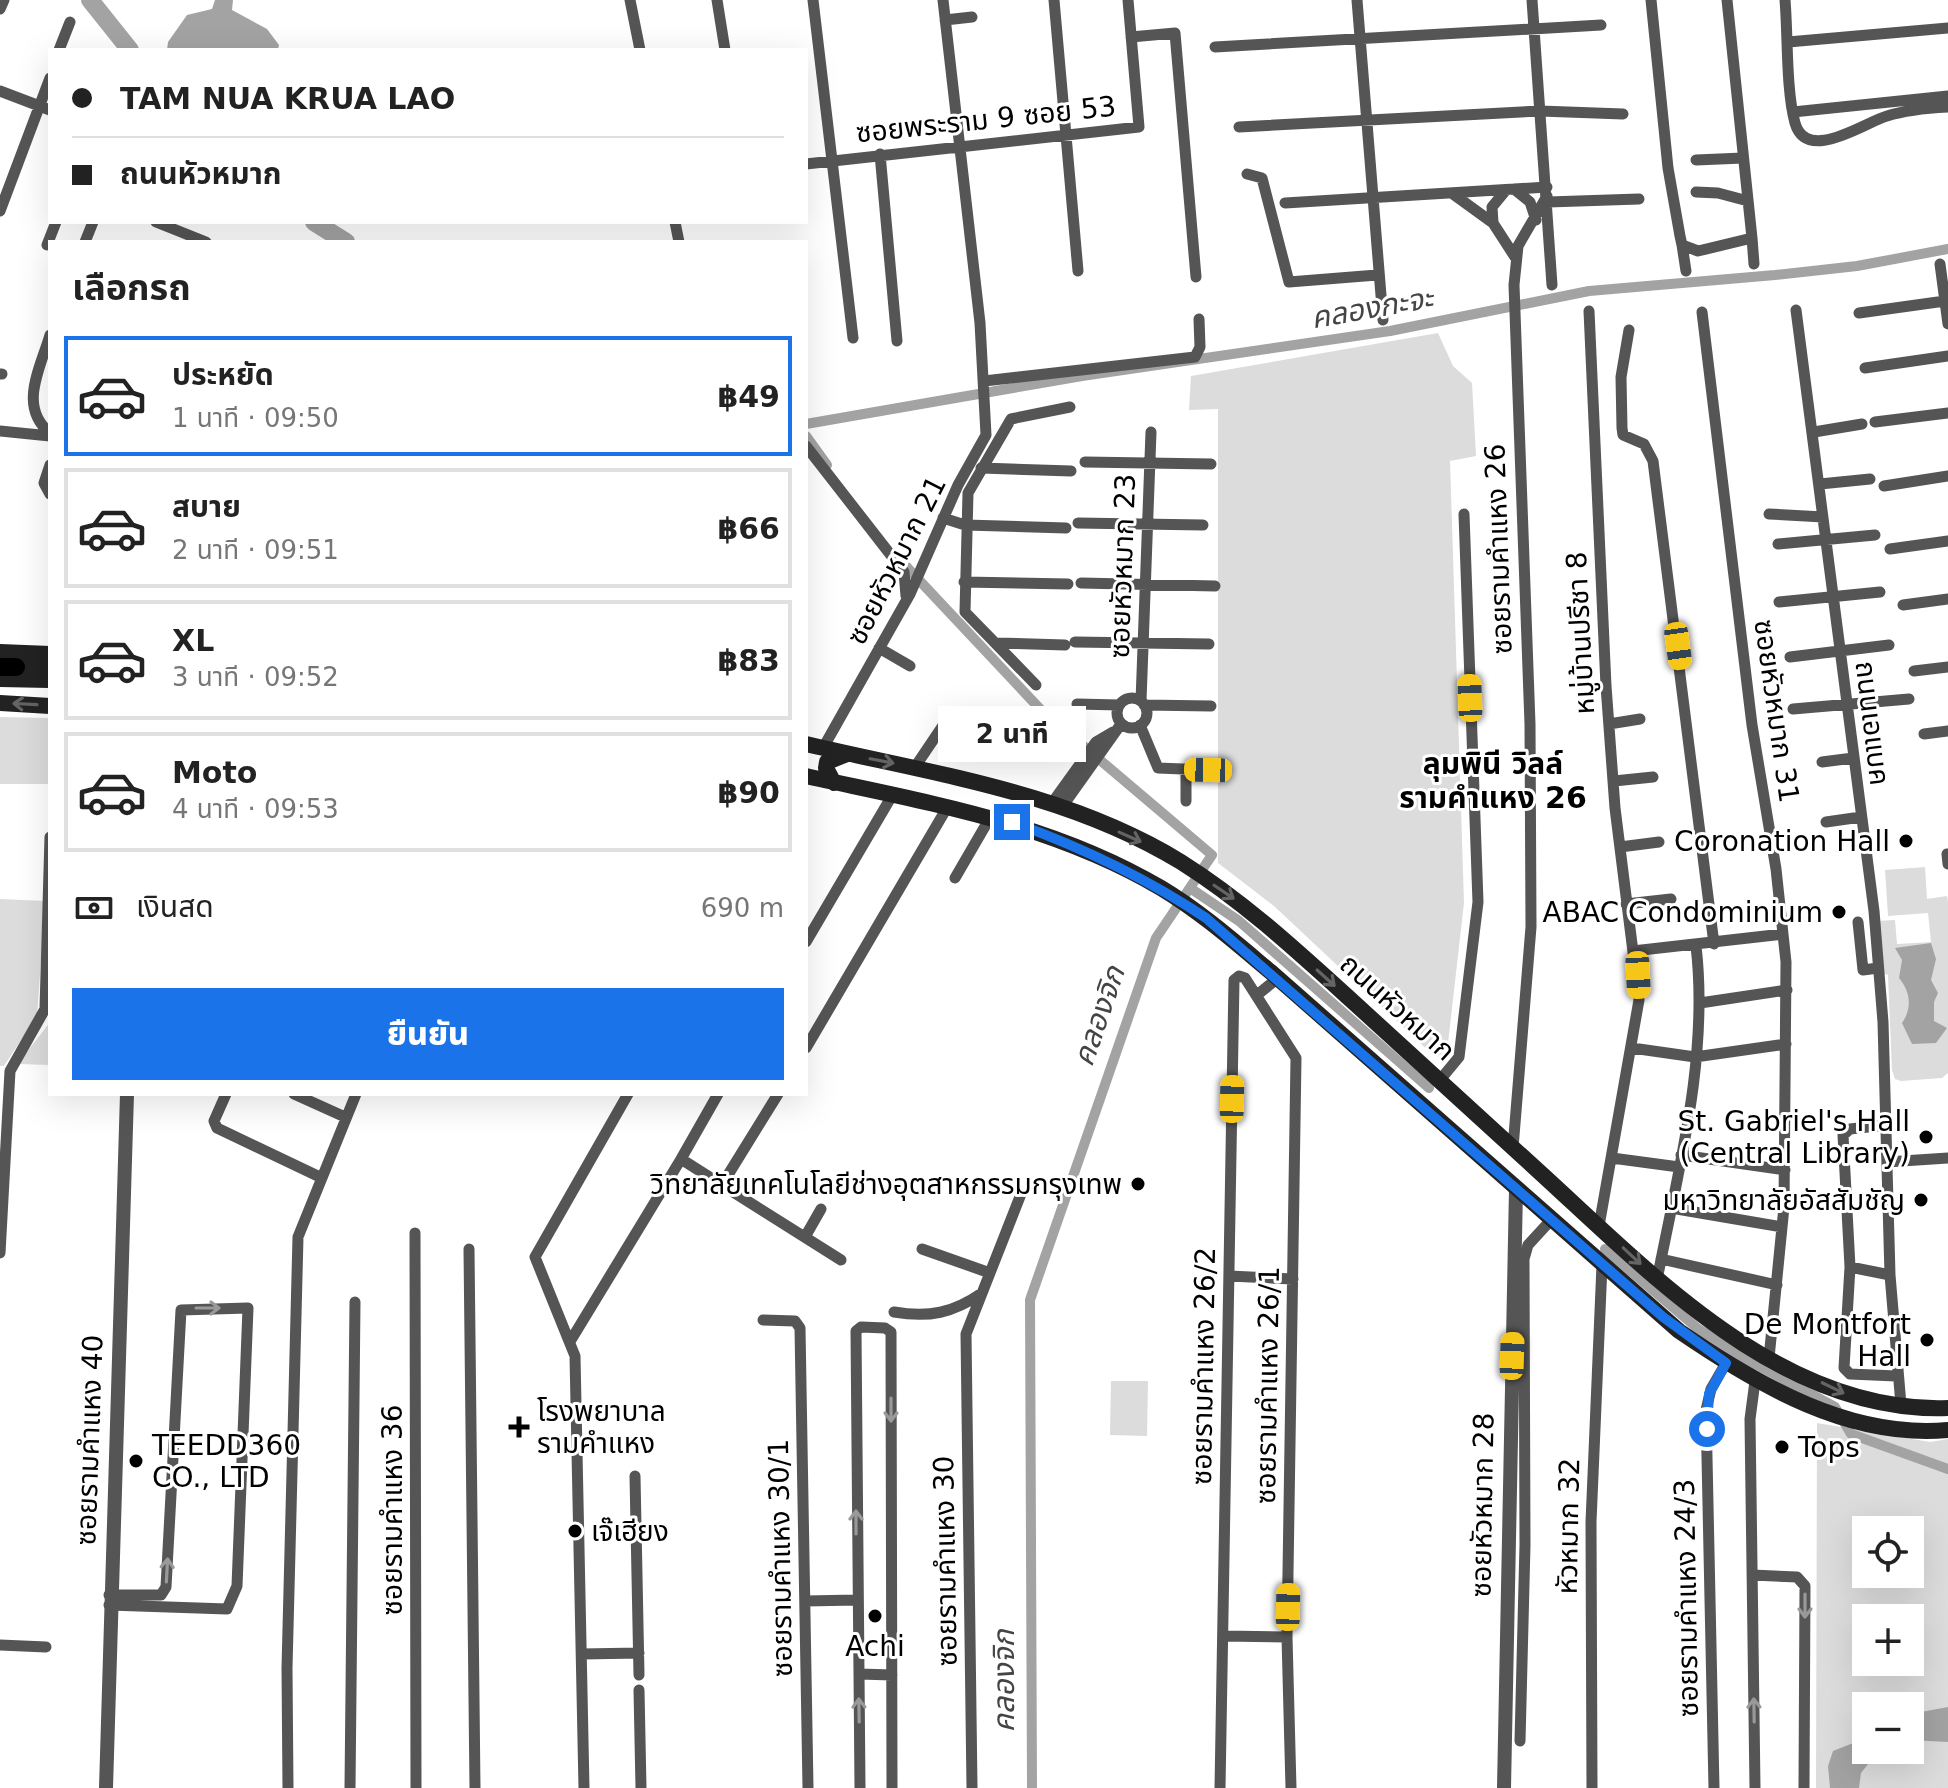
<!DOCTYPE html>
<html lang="th">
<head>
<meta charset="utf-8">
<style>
	:root { --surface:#fff; --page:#f6f6f6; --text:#222; --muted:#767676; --line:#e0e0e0; --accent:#1a73e8 }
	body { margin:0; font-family:"DejaVu Sans","Noto Sans Thai",sans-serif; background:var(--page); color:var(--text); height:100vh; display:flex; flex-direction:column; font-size:30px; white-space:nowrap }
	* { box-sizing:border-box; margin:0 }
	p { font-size:26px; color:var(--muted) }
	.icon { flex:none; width:44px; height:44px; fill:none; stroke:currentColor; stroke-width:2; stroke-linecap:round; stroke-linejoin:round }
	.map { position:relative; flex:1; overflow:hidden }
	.side { position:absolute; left:48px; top:240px; width:760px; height:856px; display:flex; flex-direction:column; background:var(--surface); border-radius:0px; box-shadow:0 8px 32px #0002 }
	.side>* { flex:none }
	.banner { position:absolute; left:48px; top:48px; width:760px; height:176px; border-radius:0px; box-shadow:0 8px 32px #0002; display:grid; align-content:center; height:176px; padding:0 24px; background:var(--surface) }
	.tools { position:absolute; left:1852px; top:1516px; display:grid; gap:16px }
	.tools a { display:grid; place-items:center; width:72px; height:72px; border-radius:0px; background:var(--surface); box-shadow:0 8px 32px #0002; font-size:40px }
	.end { position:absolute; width:36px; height:36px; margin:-18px; border:10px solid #1a73e8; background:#fff; box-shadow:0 0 0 4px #fff }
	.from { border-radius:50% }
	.bubble { position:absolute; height:56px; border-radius:0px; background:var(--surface); box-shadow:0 8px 32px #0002; font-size:26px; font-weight:800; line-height:56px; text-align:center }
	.car { position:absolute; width:24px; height:48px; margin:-24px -12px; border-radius:10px; box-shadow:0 0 6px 2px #0007; background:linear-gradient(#f5c518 24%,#345 0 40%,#f5c518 0 76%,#345 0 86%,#f5c518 0) }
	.banner b { display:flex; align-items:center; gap:28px; height:76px; font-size:30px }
	.banner b+b { border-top:2px solid var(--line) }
	.banner i { width:20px; height:20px; background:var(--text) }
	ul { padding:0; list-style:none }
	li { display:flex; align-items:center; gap:24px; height:120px; margin:0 16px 12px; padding:0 8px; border:4px solid var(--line); border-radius:0px }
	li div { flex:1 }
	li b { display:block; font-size:30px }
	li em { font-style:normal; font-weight:800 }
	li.on { border-color:var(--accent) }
	li>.icon { width:72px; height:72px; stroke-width:1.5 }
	h2 { padding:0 24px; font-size:36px; line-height:96px }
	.pay { display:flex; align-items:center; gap:20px; height:88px; padding:0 24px; font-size:30px }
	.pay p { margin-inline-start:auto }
	.action { display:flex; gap:16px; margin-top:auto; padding:16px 24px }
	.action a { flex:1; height:92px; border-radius:0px; background:var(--accent); color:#fff; font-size:32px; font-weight:800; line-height:92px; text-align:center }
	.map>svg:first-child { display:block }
	.green { fill:#dcdcdc; fill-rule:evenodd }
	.water { fill:#a3a3a3 }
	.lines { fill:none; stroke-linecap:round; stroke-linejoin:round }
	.canal { stroke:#a3a3a3; stroke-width:10 }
	.river { stroke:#a3a3a3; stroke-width:18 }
	.primary-casing { stroke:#dbdbdb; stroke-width:21 }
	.minor { stroke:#555; stroke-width:11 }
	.tertiary { stroke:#555; stroke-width:14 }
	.secondary { stroke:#222; stroke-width:16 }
	.primary { stroke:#000; stroke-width:18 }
	.oneway { stroke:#646464 }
	.oneway2 { stroke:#999 }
	.route { stroke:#1a73e8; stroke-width:10 }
	.poi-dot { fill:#000; stroke:#fff; stroke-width:3 }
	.labels { text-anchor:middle; stroke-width:6; stroke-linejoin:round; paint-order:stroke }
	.street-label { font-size:28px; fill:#000; stroke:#fff }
	.poi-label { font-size:28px; fill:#000; stroke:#fff; text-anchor:end }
	.water-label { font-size:30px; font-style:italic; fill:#444; stroke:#fff }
	.neighbourhood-label { font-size:30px; font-weight:bold; fill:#000; stroke:#fff }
</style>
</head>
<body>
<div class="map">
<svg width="1948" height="1788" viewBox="0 0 1948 1788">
	<rect width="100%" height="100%" fill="#fff"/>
	<path class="green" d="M1438,333L1453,366L1472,383L1476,456L1450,461L1464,903L1447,1052L1435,1057L1274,906L1218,863V409L1189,410L1191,376Z
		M0,717L50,718L49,784H0Z
		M1925,867L1927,899L1947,896L1948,902V1073L1942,1078L1901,1081L1895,1079L1892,1070L1888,975L1883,973L1877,921L1895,920L1897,944L1931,942L1928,913L1888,916L1885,870Z
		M0,899L45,901L37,1016L4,1066H0Z
		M50,1022V1065L17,1064L48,1025Z
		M1111,1381H1148L1147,1436L1110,1435Z
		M1817,1423L1930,1442L1948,1439V1788H1816ZM1866,1530H1910V1574H1866ZM1866,1618H1910V1662H1866ZM1866,1706H1910V1750H1866Z"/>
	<path class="water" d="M215,0H233L232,10L267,29L279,45L278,50H167L168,42L187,15L212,9Z
		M1931,943L1936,959L1931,980L1938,993L1934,1002V1021L1947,1028L1936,1043L1912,1044L1902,1023C1912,1009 1911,992 1899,978L1902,960L1895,948Z
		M1948,1707V1742L1910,1740V1714Z
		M1866,1738V1750H1879L1861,1773L1859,1788H1830L1828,1766L1833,1751Z"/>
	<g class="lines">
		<path class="canal" d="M806,424L1082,376L1390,331L1589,291L1775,275L1857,266L1948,249
			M806,436L827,465
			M903,563L1041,710L1212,855L1156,938L1030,1300L1032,1788
			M1190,888L1239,921L1429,1088
			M1605,1249L1697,1328L1748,1360L1835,1407L1851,1434L1948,1469"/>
		<path class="river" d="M90,0L130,50
			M314,222L346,242"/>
		<g class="primary-casing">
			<path id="primary" d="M0,667H16"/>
		</g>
		<path class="minor" d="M630,0L640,50
			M717,0L725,50
			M813,0L853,338
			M1054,0L1078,271
			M1357,0L1383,320
			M1532,0L1552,285
			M1651,0L1668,168L1680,236L1682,245L1698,251L1752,238L1727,0
			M1785,0C1788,35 1786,91 1795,123C1807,164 1865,122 1887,116C1906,110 1928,108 1948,107
			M0,9L4,0
			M945,20L972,17
			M1131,37L1175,33L1196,277
			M1788,42L1948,28
			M1215,47L1601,25
			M59,50L70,22
			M0,91L50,110
			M1793,112L1948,96
			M1239,127L1540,111L1623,114
			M880,154L897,341
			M1696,160L1743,158
			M806,164L1139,127L1128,0
			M1247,174L1262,178L1289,282L1377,275
			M1514,189L1530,202L1536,220
			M1696,192L1718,193L1748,201
			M1453,194L1493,223L1515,257
			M1548,202L1639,199
			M1285,203L1547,187
			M0,211L50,78
			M156,222L206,242
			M675,222L679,242
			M1493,223L1492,207L1506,190
			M1752,238L1754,264
			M85,242L93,222
			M47,245L56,222
			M1682,245L1686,271
			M1940,264L1948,324
			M1796,310L1874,911L1883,1022L1890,1275L1901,1405
			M1589,311L1606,686L1615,808L1639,1000L1599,1226
			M1702,312L1752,725L1776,869L1786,962L1784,1207L1769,1358
			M1859,313L1945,301
			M1629,330L1621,377L1622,428L1623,435L1644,444L1653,461L1714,944
			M50,335C40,369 18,407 50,433
			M1865,368L1948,356
			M0,374H2
			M984,381L1195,357L1200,347L1199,319
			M1875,422L1948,413
			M0,431L50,436
			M1814,432L1862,424
			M806,446L904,572L906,596
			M1085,462L1211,464
			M50,465L44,483L50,494
			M981,468L1071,471
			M1820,484L1870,479
			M1884,486L1948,476
			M1769,514L1823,517
			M943,518L965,525L1066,528
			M1078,523L1203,525
			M1778,544L1875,535
			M1890,549L1948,541
			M964,582L1068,584
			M1081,583L1215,586
			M1779,602L1880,592
			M1903,605L1948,599
			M1075,642L1209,644
			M997,643L1065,645
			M879,648L910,666
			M1790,657L1889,645
			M1914,671L1948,667
			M1036,685L965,612L968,493L1011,419L1070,407
			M1117 713a15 15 0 1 1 30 0a15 15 0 1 1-30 0Z
			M1141,701L1151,432
			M1077,704L1119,705
			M1144,705L1211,706
			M1793,709L1909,699
			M1609,724L1640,719
			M1140,725L1158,768L1208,770
			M1924,734L1948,731
			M823,748L910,594L958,485L986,435L980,323L943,0
			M1822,762L1853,758
			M915,767L948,718
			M1614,781L1653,777
			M1186,801V770
			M1052,803L1096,742L1113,732
			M1062,807L1121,724
			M1826,822L1861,817
			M1620,847L1659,842
			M1947,854L1948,864
			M955,878L991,816
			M1626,904L1671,899
			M1858,922L1863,970L1878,968
			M806,942L893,794
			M1633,951L1783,934
			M1257,995L1278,978
			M1700,1003L1787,990
			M806,1048L948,806
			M1632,1048L1695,1057L1786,1044
			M1440,1080L1459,1057L1478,902L1464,514
			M226,1094L214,1121L217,1128L322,1178
			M294,1094L345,1117
			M1886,1125L1850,1129L1843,1135L1850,1267L1890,1275
			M1513,1148L1531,927L1530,724L1514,285L1518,246L1547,196
			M1681,1155L1785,1170
			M1612,1158L1679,1167
			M681,1159L718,1094
			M1887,1162L1948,1158
			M723,1183L778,1094
			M1671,1208L1782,1227
			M415,1233L416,1788
			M805,1237L821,1209
			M469,1249L475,1788
			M922,1249L990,1273
			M0,1253L10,1071L45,1009L50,837
			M1661,1259L1777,1285
			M1850,1267L1844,1368L1850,1374L1896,1376
			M1229,1276L1293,1279
			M1657,1280C1678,1171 1709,1057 1696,946
			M894,1312C929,1318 953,1313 982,1293
			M763,1320L795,1321L800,1328L808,1788
			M571,1340L681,1159L841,1260
			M635,1476L639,1675
			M1752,1575L1797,1577L1805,1586L1804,1788
			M805,1601L857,1600
			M109,1605L227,1609L237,1586L248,1308L181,1310L166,1587L161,1595H109
			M1223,1636L1287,1637
			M0,1645L46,1647
			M582,1654L639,1653
			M859,1674L892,1675
			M639,1690L641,1788
			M1520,1741L1525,1545L1524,1259L1528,1245L1551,1220
			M288,1788L287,1668L298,1237L356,1094
			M350,1788L355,1302
			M584,1788L575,1356L535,1257L628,1094
			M860,1788L856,1331L861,1327L885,1328L891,1332L892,1788
			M972,1788L966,1334L1021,1194
			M1220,1788L1234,980L1239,976L1245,978L1296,1058L1287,1637L1291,1788
			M1592,1788L1591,1522L1602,1265
			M1714,1788L1706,1410L1711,1389L1726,1363
			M1755,1788L1750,1419L1755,1381"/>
		<path class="tertiary" d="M106,1788L127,1094
			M1504,1788L1516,1189"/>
		<path class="secondary" d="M0,652L50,654
			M16,667L50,668
			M0,679L50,680
			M0,703L50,706
			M806,744C933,774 1067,792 1181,862C1243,901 1296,950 1350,999C1415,1058 1480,1118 1546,1178C1656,1279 1786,1414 1948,1408
			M806,776C929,803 1051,823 1161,888C1201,912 1236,943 1272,973L1679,1331C1758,1385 1849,1439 1948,1430
			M834,783L826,768L827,762L847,754"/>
		<use href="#primary" class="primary"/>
	</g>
	<defs><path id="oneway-shaft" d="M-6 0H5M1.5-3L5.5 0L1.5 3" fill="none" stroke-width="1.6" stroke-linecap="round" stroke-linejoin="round" transform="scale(2)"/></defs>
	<g class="oneway">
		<use href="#oneway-shaft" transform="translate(25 704) rotate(-177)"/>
		<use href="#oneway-shaft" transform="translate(882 761) rotate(11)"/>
		<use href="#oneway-shaft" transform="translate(1130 837) rotate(24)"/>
		<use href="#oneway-shaft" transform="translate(1224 892) rotate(34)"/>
		<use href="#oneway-shaft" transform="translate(1326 978) rotate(42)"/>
		<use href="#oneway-shaft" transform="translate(1632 1256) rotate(43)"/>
		<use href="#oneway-shaft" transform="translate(1833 1388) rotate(26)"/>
	</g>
	<g class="oneway2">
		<use href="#oneway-shaft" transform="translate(208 1308)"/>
		<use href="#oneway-shaft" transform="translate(891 1410) rotate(90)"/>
		<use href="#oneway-shaft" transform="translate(856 1522) rotate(-90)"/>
		<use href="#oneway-shaft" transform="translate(167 1570) rotate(-87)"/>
		<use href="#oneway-shaft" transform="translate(1805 1606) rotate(90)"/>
		<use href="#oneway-shaft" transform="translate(859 1710) rotate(-91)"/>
		<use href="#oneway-shaft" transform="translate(1754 1710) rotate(-91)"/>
	</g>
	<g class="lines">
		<path class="route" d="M1012,822C1081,847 1145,877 1206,918L1663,1317L1726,1363L1709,1394L1707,1429"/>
	</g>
	<g class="poi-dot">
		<circle cx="1906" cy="841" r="8"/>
		<circle cx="1839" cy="912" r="8"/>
		<circle cx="1926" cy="1137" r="8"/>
		<circle cx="1138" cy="1184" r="8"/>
		<circle cx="1921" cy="1200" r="8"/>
		<circle cx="1927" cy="1340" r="8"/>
		<path d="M515 1415h8v8h8v8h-8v8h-8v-8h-8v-8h8z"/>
		<circle cx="1782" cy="1447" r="8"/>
		<circle cx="136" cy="1461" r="8"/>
		<circle cx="575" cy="1531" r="8"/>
		<circle cx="875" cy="1616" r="8"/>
	</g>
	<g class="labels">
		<g class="street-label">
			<text transform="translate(986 119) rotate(-6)" y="10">ซอยพระราม 9 ซอย 53</text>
			<text transform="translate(1498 549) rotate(-92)" y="10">ซอยรามคำแหง 26</text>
			<text transform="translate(896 560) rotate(-63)" y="10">ซอยหัวหมาก 21</text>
			<text transform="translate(1122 566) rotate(-88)" y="10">ซอยหัวหมาก 23</text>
			<text transform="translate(1580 633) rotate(-93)" y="10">หมู่บ้านปรีชา 8</text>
			<text transform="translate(1777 711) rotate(82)" y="10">ซอยหัวหมาก 31</text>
			<text transform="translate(1873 723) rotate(83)" y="10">ถนนเอแบค</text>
			<text transform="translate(1398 1007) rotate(42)" y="10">ถนนหัวหมาก</text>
			<text transform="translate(1203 1366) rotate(-89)" y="10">ซอยรามคำแหง 26/2</text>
			<text transform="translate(1267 1385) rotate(-89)" y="10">ซอยรามคำแหง 26/1</text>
			<text transform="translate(89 1440) rotate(-88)" y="10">ซอยรามคำแหง 40</text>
			<text transform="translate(1482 1505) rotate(-89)" y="10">ซอยหัวหมาก 28</text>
			<text transform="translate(392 1510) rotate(-90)" y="10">ซอยรามคำแหง 36</text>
			<text transform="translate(1568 1526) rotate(-89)" y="10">หัวหมาก 32</text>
			<text transform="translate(780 1558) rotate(-91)" y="10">ซอยรามคำแหง 30/1</text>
			<text transform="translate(945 1561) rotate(-91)" y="10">ซอยรามคำแหง 30</text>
			<text transform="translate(1686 1598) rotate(-91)" y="10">ซอยรามคำแหง 24/3</text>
		</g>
		<g class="poi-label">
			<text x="1890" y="851">Coronation Hall</text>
			<text x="1823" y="922">ABAC Condominium</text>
			<text x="1910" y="1131">St. Gabriel's Hall<tspan x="1910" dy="32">(Central Library)</tspan></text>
			<text x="1122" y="1194">วิทยาลัยเทคโนโลยีช่างอุตสาหกรรมกรุงเทพ</text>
			<text x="1905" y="1210">มหาวิทยาลัยอัสสัมชัญ</text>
			<text x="1911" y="1334">De Montfort<tspan x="1911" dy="32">Hall</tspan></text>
			<text x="537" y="1421" text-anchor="start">โรงพยาบาล<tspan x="537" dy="32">รามคำแหง</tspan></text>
			<text x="152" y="1455" text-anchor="start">TEEDD360<tspan x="152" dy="32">CO., LTD</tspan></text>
			<text x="1798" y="1457" text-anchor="start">Tops</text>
			<text x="591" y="1541" text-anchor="start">เจ๊เฮียง</text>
			<text x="875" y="1656" text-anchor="middle">Achi</text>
		</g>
		<g class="water-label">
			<text transform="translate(1372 308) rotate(-10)" y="10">คลองกะจะ</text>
			<text transform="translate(1099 1016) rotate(-71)" y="10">คลองจิก</text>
			<text transform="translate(1004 1681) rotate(-90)" y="10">คลองจิก</text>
		</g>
		<g class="neighbourhood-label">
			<text x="1493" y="774">ลุมพินี วิลล์<tspan x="1493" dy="34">รามคำแหง 26</tspan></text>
		</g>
	</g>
</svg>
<div class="tools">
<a><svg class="icon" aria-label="locate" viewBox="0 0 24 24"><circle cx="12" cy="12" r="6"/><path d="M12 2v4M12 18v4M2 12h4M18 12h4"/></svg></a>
<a>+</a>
<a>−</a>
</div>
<i class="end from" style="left:1707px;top:1429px"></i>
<i class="end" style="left:1012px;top:822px"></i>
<div class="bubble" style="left:938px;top:706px;width:148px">2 นาที</div>
<i class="car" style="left:1678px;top:646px;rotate:172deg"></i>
<i class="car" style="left:1470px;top:698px;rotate:358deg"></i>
<i class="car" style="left:1208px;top:770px;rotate:271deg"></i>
<i class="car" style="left:1638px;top:975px;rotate:177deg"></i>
<i class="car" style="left:1232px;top:1099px;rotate:1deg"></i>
<i class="car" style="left:1512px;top:1356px;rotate:2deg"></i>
<i class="car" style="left:1288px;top:1607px;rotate:1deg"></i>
<div class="banner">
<b><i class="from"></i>TAM NUA KRUA LAO</b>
<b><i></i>ถนนหัวหมาก</b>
</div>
<section class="side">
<h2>เลือกรถ</h2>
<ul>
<li class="on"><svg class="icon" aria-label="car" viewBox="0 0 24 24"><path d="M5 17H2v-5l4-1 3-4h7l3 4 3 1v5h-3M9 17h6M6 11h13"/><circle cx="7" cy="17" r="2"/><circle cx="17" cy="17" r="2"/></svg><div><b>ประหยัด</b><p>1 นาที · 09:50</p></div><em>฿49</em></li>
<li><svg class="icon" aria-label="car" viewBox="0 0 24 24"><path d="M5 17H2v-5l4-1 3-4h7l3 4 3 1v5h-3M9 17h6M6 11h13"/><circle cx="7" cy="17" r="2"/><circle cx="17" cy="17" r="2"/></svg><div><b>สบาย</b><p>2 นาที · 09:51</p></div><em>฿66</em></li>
<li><svg class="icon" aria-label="car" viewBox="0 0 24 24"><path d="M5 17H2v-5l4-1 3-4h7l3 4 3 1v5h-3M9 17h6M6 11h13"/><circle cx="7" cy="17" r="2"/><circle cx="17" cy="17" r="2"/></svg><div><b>XL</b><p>3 นาที · 09:52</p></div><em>฿83</em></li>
<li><svg class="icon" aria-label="car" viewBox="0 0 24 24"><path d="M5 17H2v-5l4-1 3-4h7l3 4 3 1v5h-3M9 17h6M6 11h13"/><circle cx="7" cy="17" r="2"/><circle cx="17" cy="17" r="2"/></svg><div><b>Moto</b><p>4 นาที · 09:53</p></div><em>฿90</em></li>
</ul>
<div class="pay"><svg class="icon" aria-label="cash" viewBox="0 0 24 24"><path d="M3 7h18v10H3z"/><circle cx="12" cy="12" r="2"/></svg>เงินสด<p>690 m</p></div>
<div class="action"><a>ยืนยัน</a></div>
</section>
</div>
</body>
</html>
